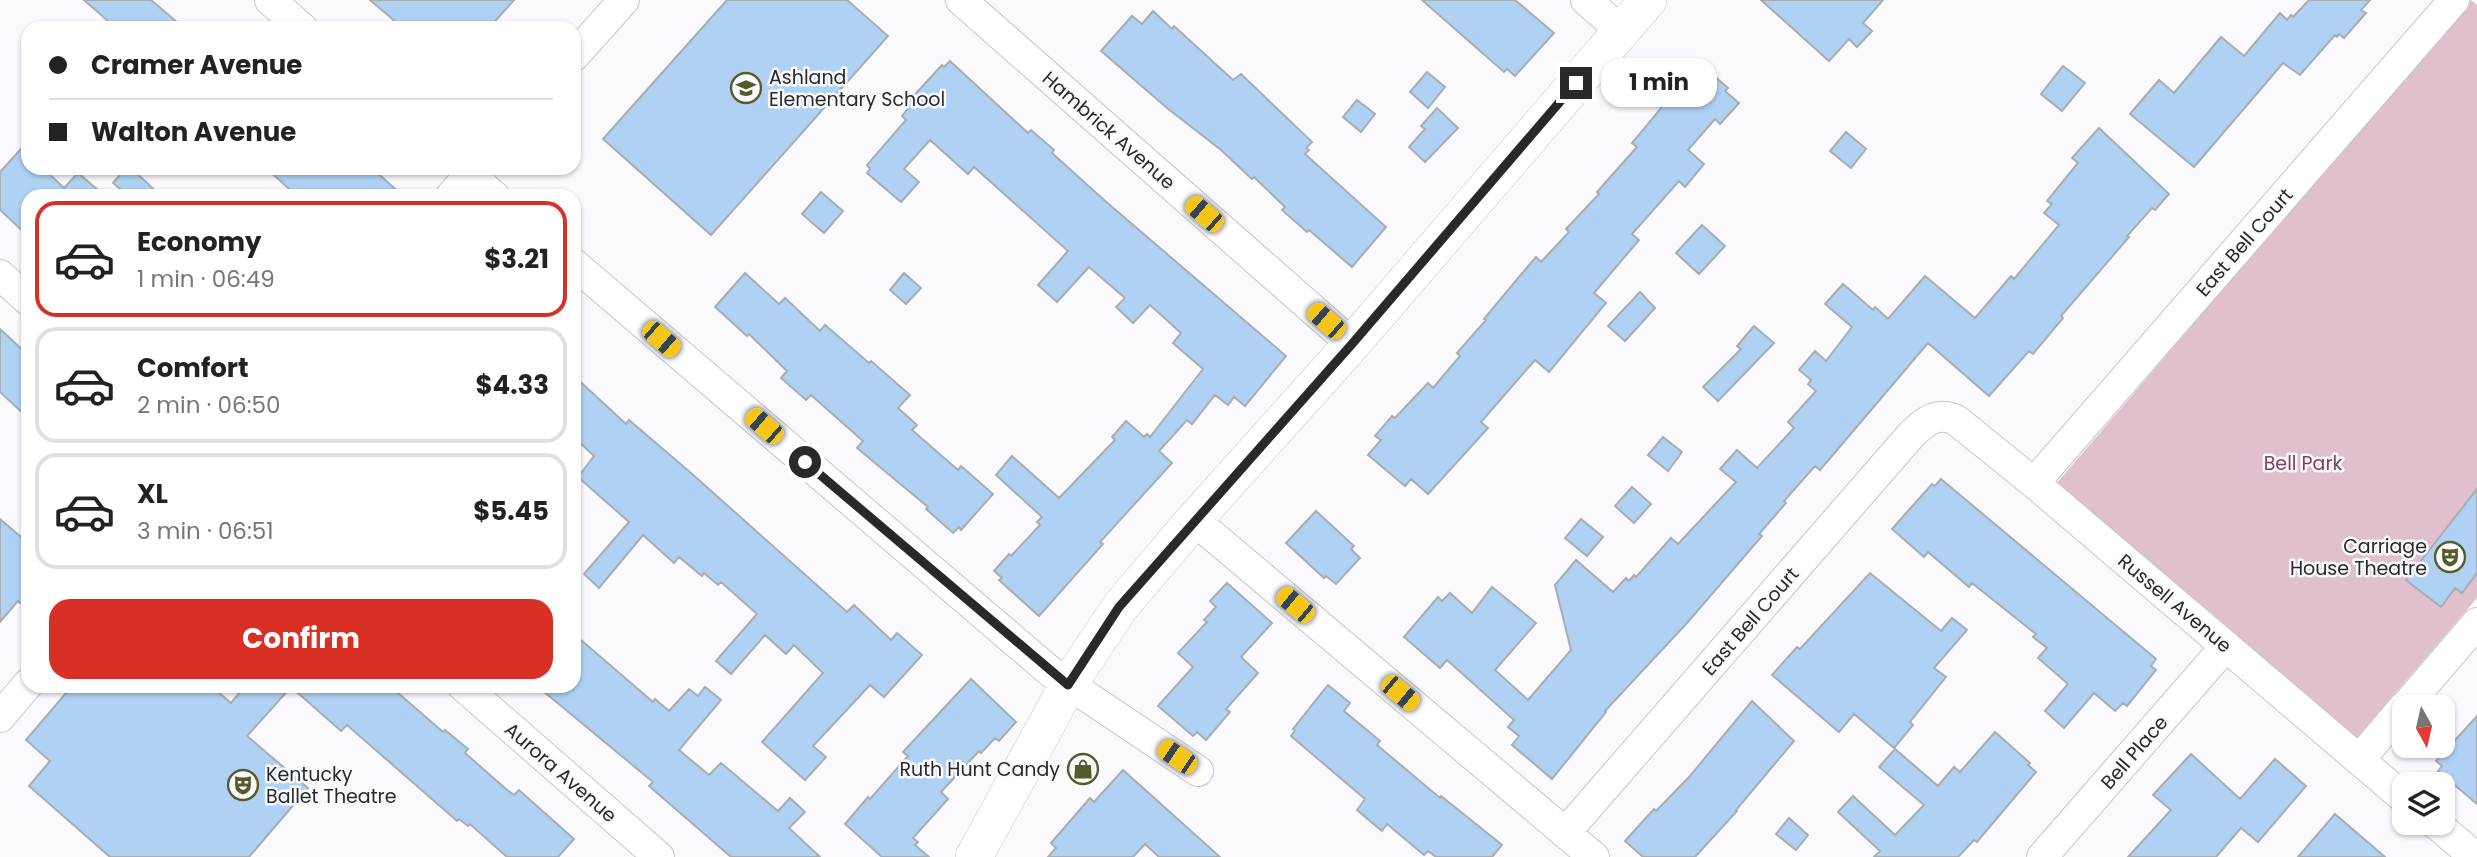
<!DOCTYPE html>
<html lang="en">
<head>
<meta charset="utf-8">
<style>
	:root { --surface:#fff; --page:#f6f6f6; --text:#222; --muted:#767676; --line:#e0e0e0; --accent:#d93025 }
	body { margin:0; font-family:Poppins,sans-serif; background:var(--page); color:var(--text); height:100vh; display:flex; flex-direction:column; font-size:26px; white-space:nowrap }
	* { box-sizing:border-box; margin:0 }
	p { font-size:23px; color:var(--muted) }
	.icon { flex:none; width:38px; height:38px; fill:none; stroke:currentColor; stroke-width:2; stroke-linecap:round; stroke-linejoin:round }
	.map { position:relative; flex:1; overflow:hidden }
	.sheet { position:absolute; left:21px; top:189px; width:560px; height:504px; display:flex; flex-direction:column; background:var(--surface); border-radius:21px; box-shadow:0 2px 5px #0004 }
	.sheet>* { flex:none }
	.top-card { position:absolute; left:21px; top:21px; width:560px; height:154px; border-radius:21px; box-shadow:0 2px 5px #0004; display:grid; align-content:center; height:154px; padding:0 28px; background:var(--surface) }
	.needle { width:46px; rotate:172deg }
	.tools { position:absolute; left:2392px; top:695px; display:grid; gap:14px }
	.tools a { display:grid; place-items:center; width:63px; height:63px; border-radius:14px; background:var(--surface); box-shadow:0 2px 5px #0004; font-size:35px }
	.end { position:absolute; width:32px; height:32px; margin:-16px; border:9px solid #28292b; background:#fff; box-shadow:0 0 0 4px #fff }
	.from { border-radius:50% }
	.bubble { position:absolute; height:49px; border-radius:21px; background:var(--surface); box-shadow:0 2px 5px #0004; font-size:23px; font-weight:700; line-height:49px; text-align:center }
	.car { position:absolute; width:21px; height:42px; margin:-21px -10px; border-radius:9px; box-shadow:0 0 5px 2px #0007; background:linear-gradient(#f5c518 24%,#345 0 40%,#f5c518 0 76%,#345 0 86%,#f5c518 0) }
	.top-card b { display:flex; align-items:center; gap:24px; height:66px; font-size:26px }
	.top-card b+b { border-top:2px solid var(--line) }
	.top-card i { width:18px; height:18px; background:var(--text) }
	ul { padding:12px 0 0; list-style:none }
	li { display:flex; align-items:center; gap:21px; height:116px; margin:0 14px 10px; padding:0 14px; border:4px solid var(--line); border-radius:21px }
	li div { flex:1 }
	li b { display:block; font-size:26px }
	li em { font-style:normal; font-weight:700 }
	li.selected { border-color:var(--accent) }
	li>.icon { width:63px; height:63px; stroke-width:1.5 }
	.cta { display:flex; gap:14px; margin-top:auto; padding:14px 28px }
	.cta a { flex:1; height:80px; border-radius:21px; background:var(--accent); color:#fff; font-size:28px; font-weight:700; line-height:80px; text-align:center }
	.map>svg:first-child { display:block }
	.green { fill:#e0bfce }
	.building { fill:#afd2f4; stroke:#a8adb2; stroke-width:2 }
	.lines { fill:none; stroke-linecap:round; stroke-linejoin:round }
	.minor-casing { stroke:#c5c6cd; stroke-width:32 }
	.tertiary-casing { stroke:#c5c6cd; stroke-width:38 }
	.minor { stroke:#fff; stroke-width:30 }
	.tertiary { stroke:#fff; stroke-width:37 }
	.route { stroke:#28292b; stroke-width:9 }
	.labels { text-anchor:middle; stroke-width:5; stroke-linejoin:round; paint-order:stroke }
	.poi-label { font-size:19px; fill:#28292b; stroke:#fafafe; text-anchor:start }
	.street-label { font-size:19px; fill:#28292b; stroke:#fafafe }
	.park-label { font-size:19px; fill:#7b4160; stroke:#fafafe }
</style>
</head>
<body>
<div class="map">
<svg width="2477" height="857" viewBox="0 0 2477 857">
	<rect width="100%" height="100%" fill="#fafafe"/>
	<path class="green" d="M2471,0L2477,5V598L2356,739L2056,484Z"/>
	<path class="building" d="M84,0H151L184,28H116Z
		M370,0H514L489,28H403Z
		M727,0H847L888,36L711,235L603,139Z
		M1422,0H1515L1554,33L1515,76L1507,69L1504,72Z
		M1761,0H1883L1863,23L1872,31L1857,47L1849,39L1829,61Z
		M2309,0H2370L2361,10L2366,13L2344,38L2339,34L2337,37L2335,35L2300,75L2283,63L2194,167L2130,114L2159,80L2174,93L2221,37L2244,56L2280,13L2287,20L2291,15L2293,17Z
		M1153,11L1172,29L1174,26L1233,80L1241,74L1312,142L1306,148L1309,150L1305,154L1386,227L1352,267L1309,230L1307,232L1282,210L1285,207L1254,177L1252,179L1221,150L1167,108L1101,51L1132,16L1142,24Z
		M950,61L1028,133L1031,130L1054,150L1052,153L1104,200L1286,356L1245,406L1234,397L1228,405L1215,395L1192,424L1187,420L1159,451L1172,463L1100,542L1103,544L1039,616L999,580L1002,578L994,571L1009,554L1011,556L1040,525L1037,522L1042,517L996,475L1012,456L1059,498L1115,440L1112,437L1126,421L1144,437L1147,434L1150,437L1203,369L1173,343L1181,333L1150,305L1133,323L1116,307L1125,298L1089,267L1057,302L1038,285L1068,251L974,167L968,174L930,140L904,169L919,182L901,202L867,173L870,169L867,165L906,120L902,116L910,106L907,103L942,65L944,67Z
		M1696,66L1709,78L1712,74L1728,88L1725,91L1739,103L1720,124L1715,119L1688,150L1704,164L1685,187L1679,181L1632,234L1639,240L1594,293L1606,303L1549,372L1535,360L1481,422L1488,428L1428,494L1411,479L1405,486L1368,455L1381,440L1375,436L1392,416L1395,418L1428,383L1433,388L1460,356L1457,353L1486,320L1484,319L1519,277L1536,257L1541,262L1569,232L1566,229L1599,194L1597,192L1637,147L1632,143Z
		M2063,66L2085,83L2062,111L2041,94Z
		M1427,72L1445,87L1428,108L1410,92Z
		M1357,100L1375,114L1361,132L1343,117Z
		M1437,108L1458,128L1425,162L1409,147L1425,129L1421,126Z
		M2099,128L2169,194L2155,210L2152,208L2127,236L2129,237L2061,316L2063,318L2033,354L2029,351L1989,396L1928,343L1820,470L1815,466L1784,501L1786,503L1759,534L1762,536L1687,623L1605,711L1606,712L1552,779L1512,745L1519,736L1508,727L1514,720L1447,660L1440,668L1404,637L1438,597L1442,601L1450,593L1472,613L1492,587L1536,623L1495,670L1528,700L1571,650L1555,585L1576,560L1613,592L1626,578L1629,581L1634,575L1636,577L1671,538L1678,544L1736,482L1720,469L1737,450L1757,468L1794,428L1788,422L1816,391L1808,384L1811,380L1799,370L1815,351L1826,361L1852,327L1825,304L1843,284L1873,310L1875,307L1888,319L1925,276L1975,318L2011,276L2014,279L2059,225L2044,213L2052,204L2047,201L2078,163L2072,158Z
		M1846,132L1866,149L1851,168L1830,151Z
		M28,141V168H43L64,188L78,173L105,196H28V236L0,210V172Z
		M126,168H131L161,196H128L113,183Z
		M266,168H372L403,196H297Z
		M821,192L843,211L824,233L802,214Z
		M1702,225L1725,246L1699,274L1676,253Z
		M745,273L779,304L785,298L820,331L825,325L869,363L871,361L910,395L898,408L917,425L912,430L958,470L961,466L993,494L961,530L959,527L953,533L926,509L928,507L857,448L863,441L811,395L806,400L781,378L787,371L749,334L747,336L715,307Z
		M904,273L921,288L906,304L890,290Z
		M1640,292L1655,308L1625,341L1608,326Z
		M1754,326L1774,343L1718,401L1703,387L1741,349L1737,346Z
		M0,329L28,355V418L0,392Z
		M574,376L626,424L629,420L691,473L847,612L854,605L891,640L897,633L922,655L884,697L870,685L813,746L826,757L805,780L762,742L823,673L794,645L786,654L765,635L731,674L716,661L757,614L721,582L718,585L704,573L702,576L679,557L674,563L643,535L599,588L584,574L629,522L578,477L594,456L574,437Z
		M1663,437L1682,452L1668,471L1648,455Z
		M1941,479L2156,659L2151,666L2156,670L2127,706L2123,703L2115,711L2094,693L2064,728L2045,711L2068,684L2038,658L2047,648L2033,637L2036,634L1972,583L1969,587L1928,552L1924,557L1892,529L1932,484L1935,486Z
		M1632,487L1651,504L1634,523L1615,506Z
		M2477,489V573L2462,593L2455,588L2441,607L2406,580Z
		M1316,511L1354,546L1351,549L1360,558L1336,584L1326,576L1324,578L1286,543Z
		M0,519L28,543V610L18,601L0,622Z
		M1581,519L1603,537L1587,556L1565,538Z
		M1870,573L1941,631L1952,618L1967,630L1934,668L1946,677L1910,722L1913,725L1894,748L1854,714L1839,732L1772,675L1797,647L1800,649Z
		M1227,583L1272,623L1241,657L1258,673L1226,709L1230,712L1206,740L1197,732L1193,736L1158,706L1193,667L1178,653L1207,622L1204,620L1216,607L1210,601Z
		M574,634L653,702L655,699L669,711L689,689L698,696L705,687L721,700L679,750L709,775L721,763L778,811L790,798L805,812L789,828L820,857H731L649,786L653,782L537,686H574Z
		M971,679L1016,722L999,741L995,738L981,753L979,751L941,792L948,799L913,838L918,842L915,845L929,857H882L845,824L868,797L870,799L908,756L903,752Z
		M1328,685L1350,703L1344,711L1380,741L1377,745L1440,798L1441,796L1502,845L1492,857H1436L1428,851L1424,855L1387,824L1382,831L1357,810L1365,799L1291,736L1295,730L1293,729Z
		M72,686H211L231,703L245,686H390L443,732L445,730L468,749L465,753L506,789L514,795L519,790L574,839L558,857H507L470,824L468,826L459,819L457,821L347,725L341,731L291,687L247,736L308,788L249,857H110L29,786L50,761L26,740Z
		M1752,701L1794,741L1736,810L1737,811L1695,857H1643L1625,841L1654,809L1656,811L1690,776Z
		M2477,716V804L2438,771L2442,766L2436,761Z
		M1995,732L2030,763L2028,765L2036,772L1977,842L1974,840L1958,857H1874L1880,851L1838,812L1853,796L1895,835L1924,805L1879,767L1895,749L1938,786L1954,767L1960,772Z
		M2191,754L2240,799L2275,759L2306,786L2258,842L2241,828L2216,857H2128L2171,810L2153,795Z
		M1123,770L1220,857H1159L1145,844L1133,857H1048L1056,848L1051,843L1090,798L1094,802Z
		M2335,814L2385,857H2298Z
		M1789,818L1808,835L1796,850L1776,834Z"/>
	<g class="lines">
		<g class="minor-casing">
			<path id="minor" d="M270,0L302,28
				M961,0L1352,344
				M1586,0L1621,31
				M574,56L624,0
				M462,168L494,196
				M451,196L476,168
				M574,264L1052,673L1198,771
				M0,275L28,300
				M2034,483L2454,0
				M1194,520L1594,857
				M463,686L659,857
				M2405,707L2477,623
				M0,717L28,684
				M2359,760L2404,707
				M2434,822L2475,857
				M1565,833L1911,435C1924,422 1937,411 1956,420L2034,483L2404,798
				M2042,857L2226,646"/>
		</g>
		<g class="tertiary-casing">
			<path id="tertiary" d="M974,857L1068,685L1120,607L1194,520L1352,344L1648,0"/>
		</g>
		<use href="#minor" class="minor"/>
		<use href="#tertiary" class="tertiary"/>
	</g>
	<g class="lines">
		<path class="route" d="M805,462L1068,685L1119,607L1352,344L1576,83"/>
	</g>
	<defs>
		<g id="school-ring" transform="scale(1.575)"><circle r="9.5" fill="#fafafe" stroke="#575b29" stroke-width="1.5"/><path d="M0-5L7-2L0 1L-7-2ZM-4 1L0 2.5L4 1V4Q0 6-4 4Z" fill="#575b29"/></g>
		<g id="theatre-ring" transform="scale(1.575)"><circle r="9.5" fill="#fafafe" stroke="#575b29" stroke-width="1.5"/><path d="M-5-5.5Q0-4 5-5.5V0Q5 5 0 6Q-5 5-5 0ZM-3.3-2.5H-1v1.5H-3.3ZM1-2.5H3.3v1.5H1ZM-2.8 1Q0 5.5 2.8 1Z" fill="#575b29"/></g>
		<g id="shop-ring" transform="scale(1.575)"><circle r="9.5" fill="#fafafe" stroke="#575b29" stroke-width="1.5"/><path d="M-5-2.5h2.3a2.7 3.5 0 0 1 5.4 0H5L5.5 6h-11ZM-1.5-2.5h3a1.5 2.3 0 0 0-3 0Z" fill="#575b29"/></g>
	</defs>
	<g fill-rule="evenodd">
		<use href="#school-ring" x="746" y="88"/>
		<use href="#theatre-ring" x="2450" y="557"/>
		<use href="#shop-ring" x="1083" y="769"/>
		<use href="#theatre-ring" x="243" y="785"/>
	</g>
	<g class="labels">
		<g class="poi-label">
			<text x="769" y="84">Ashland<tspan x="769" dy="22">Elementary School</tspan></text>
			<text x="2427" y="553" text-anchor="end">Carriage<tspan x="2427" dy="22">House Theatre</tspan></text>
			<text x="1060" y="776" text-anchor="end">Ruth Hunt Candy</text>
			<text x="266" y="781">Kentucky<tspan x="266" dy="22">Ballet Theatre</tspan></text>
		</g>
		<g class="street-label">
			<text transform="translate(1109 130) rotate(41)" y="7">Hambrick Avenue</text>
			<text transform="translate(2244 242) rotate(-49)" y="7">East Bell Court</text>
			<text transform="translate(2175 603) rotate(40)" y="7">Russell Avenue</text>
			<text transform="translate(1750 621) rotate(-49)" y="7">East Bell Court</text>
			<text transform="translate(2134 752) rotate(-49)" y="7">Bell Place</text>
			<text transform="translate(561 772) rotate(41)" y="7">Aurora Avenue</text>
		</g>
		<g class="park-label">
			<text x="2303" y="470">Bell Park</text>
		</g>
	</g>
</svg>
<div class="tools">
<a><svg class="needle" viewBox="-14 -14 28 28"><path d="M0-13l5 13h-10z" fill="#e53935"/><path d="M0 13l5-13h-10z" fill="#767676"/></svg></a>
<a><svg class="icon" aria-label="layers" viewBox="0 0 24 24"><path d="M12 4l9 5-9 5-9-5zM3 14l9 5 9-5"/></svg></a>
</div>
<i class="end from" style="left:805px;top:462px"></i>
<i class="end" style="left:1576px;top:83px"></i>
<div class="bubble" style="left:1601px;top:58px;width:116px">1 min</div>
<i class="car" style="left:1204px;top:214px;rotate:311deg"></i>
<i class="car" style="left:1326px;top:321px;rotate:311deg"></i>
<i class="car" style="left:661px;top:339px;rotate:131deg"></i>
<i class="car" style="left:764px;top:426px;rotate:311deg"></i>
<i class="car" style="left:1295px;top:605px;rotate:310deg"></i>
<i class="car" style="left:1400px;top:693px;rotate:130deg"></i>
<i class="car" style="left:1177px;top:757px;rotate:304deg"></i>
<div class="top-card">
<b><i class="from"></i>Cramer Avenue</b>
<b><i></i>Walton Avenue</b>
</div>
<section class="sheet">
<ul>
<li class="selected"><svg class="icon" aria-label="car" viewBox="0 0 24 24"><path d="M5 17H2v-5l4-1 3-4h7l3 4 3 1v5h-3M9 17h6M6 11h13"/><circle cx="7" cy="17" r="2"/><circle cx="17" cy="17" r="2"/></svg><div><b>Economy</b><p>1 min · 06:49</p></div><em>$3.21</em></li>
<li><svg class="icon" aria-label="car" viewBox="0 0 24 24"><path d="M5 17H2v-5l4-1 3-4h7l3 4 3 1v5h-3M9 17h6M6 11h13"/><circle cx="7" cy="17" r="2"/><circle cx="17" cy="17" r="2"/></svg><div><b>Comfort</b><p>2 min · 06:50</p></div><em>$4.33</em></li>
<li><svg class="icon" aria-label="car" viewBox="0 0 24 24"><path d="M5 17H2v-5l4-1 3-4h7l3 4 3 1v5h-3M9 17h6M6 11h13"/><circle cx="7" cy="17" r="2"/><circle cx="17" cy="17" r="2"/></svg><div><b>XL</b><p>3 min · 06:51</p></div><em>$5.45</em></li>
</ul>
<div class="cta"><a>Confirm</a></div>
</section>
</div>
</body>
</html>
